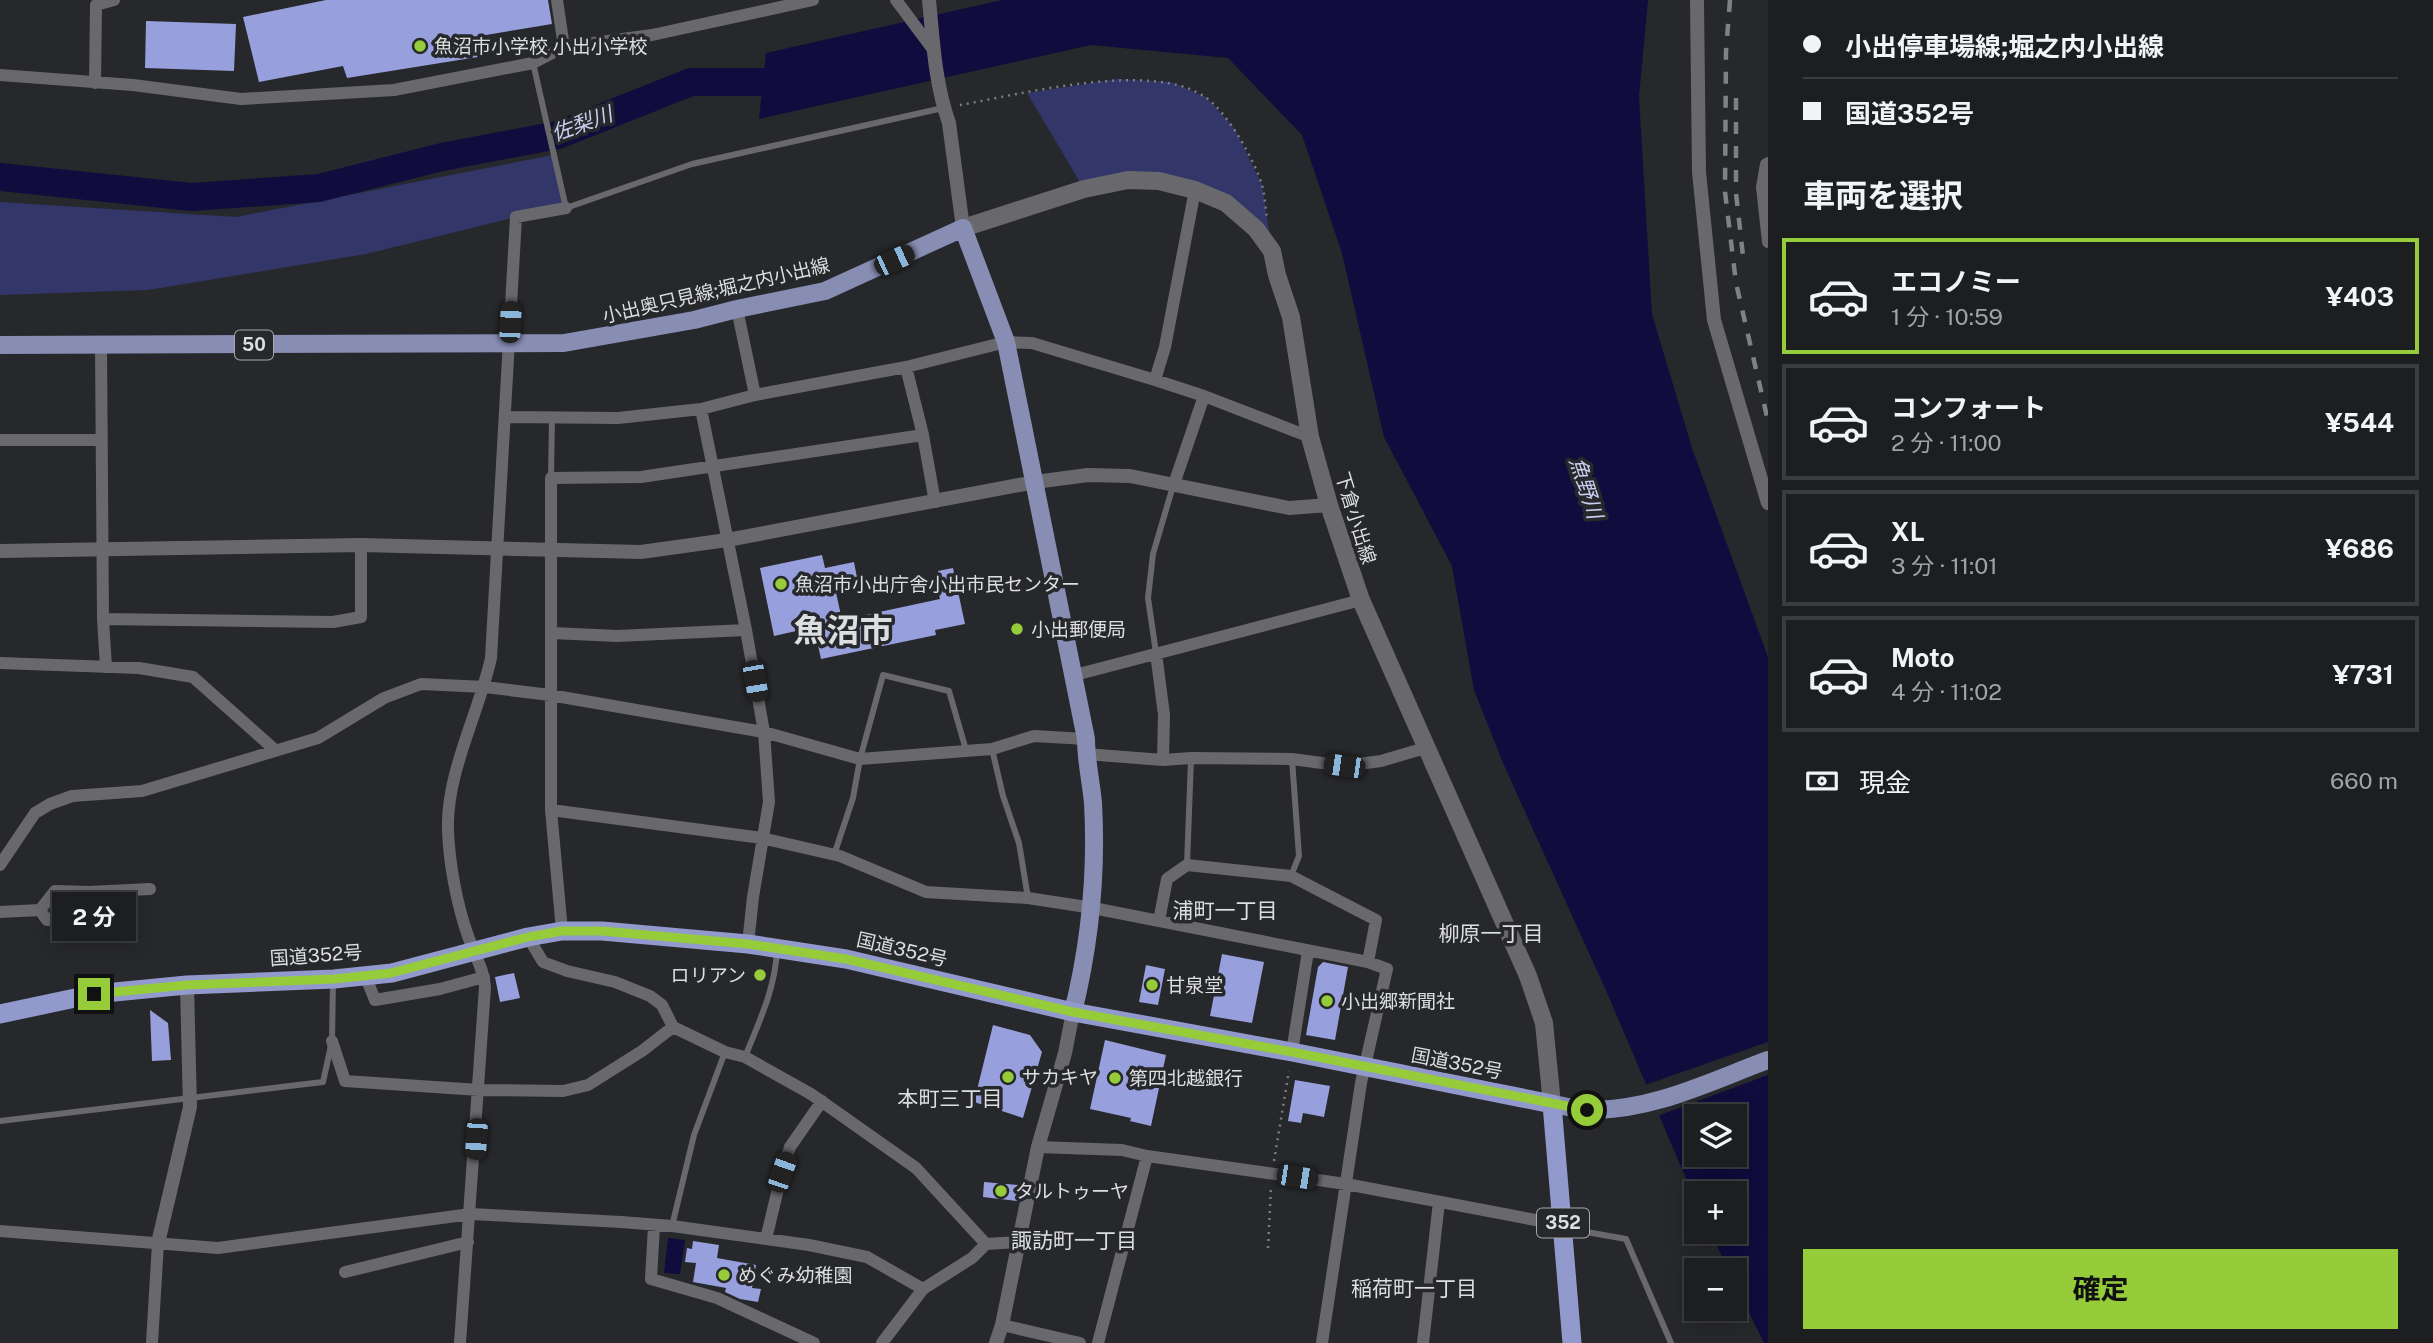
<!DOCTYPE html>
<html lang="ja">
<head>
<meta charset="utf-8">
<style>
	:root { --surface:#1d1e20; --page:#2a2b2d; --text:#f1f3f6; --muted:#a0a2a5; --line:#3b3c3e; --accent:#96cc3a }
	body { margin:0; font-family:"Public Sans","Noto Sans JP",sans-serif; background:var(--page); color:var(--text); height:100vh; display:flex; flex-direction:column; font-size:26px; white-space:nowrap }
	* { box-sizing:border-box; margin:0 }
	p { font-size:23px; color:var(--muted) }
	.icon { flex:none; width:38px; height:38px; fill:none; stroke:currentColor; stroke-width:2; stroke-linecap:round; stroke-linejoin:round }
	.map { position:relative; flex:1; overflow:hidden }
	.side { display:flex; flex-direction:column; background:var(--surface); width:665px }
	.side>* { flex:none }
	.guide { display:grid; align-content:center; height:154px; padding:0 35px; background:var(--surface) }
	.tools { position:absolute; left:1684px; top:1104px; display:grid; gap:14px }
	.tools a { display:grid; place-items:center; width:63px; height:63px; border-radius:0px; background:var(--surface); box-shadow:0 4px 18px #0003,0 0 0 2px var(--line); font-size:35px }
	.end { position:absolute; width:32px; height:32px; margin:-16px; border:9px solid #96cc3a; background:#111; box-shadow:0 0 0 4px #111 }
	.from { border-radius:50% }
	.bubble { position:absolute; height:49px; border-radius:0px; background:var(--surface); box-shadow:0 4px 18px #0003,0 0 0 2px var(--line); font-size:23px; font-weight:700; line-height:49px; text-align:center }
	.car { position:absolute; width:21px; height:42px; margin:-21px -10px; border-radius:9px; box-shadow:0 0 5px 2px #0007; background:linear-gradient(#222 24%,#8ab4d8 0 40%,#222 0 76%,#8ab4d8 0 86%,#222 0) }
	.guide b { display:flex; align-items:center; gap:24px; height:66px; font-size:26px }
	.guide b+b { border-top:2px solid var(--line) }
	.guide i { width:18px; height:18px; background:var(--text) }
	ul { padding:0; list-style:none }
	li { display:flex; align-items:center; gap:21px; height:116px; margin:0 14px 10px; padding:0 21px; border:4px solid var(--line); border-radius:0px }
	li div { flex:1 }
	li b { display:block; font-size:26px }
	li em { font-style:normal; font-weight:700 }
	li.selected { border-color:var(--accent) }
	li>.icon { width:63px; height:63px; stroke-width:1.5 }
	h2 { padding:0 35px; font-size:32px; line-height:84px }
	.pay { display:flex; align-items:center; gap:18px; height:77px; padding:0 35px; font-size:26px }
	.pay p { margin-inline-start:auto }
	.primary-button { display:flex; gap:14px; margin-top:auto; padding:14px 35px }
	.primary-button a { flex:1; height:80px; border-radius:0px; background:var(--accent); color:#111; font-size:28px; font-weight:700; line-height:80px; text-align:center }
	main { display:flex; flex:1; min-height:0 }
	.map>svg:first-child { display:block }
	.green { fill:#333669 }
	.water { fill:#100c3d; fill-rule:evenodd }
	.pier { fill:#27282b }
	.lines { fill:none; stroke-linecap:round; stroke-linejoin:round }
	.river { stroke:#100c3d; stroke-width:28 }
	.building { fill:#97a0dd }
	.path { stroke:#7c7d80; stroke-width:2.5; stroke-dasharray:2 5; stroke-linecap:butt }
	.service { stroke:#69696d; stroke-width:6 }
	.minor { stroke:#69696d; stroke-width:12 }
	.tertiary { stroke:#69696d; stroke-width:14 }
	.secondary { stroke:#69696d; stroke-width:18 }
	.primary { stroke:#888db4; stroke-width:18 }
	.trunk { stroke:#9299cc; stroke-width:19 }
	.rail { stroke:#808183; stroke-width:4.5; stroke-dasharray:12 12; stroke-linecap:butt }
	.route { stroke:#96cc3a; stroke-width:9 }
	.poi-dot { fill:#96cc3a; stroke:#27282b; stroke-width:2.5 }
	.labels { text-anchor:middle; stroke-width:7; stroke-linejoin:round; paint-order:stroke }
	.shield { fill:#27282b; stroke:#a6a7aa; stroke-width:2 }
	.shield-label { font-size:18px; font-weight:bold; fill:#dddee0 }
	.poi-label { font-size:19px; fill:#dddee0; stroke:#27282b; text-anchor:start }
	.street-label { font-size:19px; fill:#dddee0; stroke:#27282b }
	.water-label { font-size:21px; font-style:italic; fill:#c9cff1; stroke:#27282b }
	.neighbourhood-label { font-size:21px; fill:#dddee0; stroke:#27282b }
	.town-label { font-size:33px; font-weight:bold; fill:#dddee0; stroke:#27282b }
</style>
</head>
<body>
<main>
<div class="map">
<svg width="1768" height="1343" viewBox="0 0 1768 1343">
	<rect width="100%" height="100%" fill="#27282b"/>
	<path class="green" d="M1117,79L1171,82L1206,97L1235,129L1262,185L1272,251L1243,216L1159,181L1084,189L1027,93Z
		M553,155L566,208L516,217L366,254L148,290L0,295V202L236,217Z"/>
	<path class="water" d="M1002,0H1648L1639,97L1652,314L1692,448L1768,657V1343H1764L1734,1282V1270H1729L1710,1232H1734V1194H1696V1202L1608,995L1503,763L1474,690L1452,566L1384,437L1342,253L1302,135L1228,58L1091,45L759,119L766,53ZM1696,1116H1734V1155H1696Z
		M668,1238L685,1240L680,1274L664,1273Z"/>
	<path class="pier" d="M1768,1042V1075L1655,1117L1642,1086Z"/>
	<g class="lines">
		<path class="river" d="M0,177L192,197L319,188L442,157L558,135L691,82H778L799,78"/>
	</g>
	<path class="building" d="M326,0H548L552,24L480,36L484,56L347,78L343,66L259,82L243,17Z
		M146,21L236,24L234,71L145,68Z
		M822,555L825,568L854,562L858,583L835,588L842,620L940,599L936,580L940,579L938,571L953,568L965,624L935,630L936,635L821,659L814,627L774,636L760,568Z
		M1222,954L1264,962L1252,1023L1210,1016Z
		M1323,962L1348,967L1335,1040L1306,1035L1318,967Z
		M1146,965L1165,969L1158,1005L1139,1002Z
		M514,973L520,998L500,1002L495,977Z
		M150,1010L168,1023L171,1060L152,1061Z
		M993,1025L1030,1035L1042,1052L1023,1118L974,1102Z
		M1105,1040L1166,1055L1151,1126L1130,1121L1131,1118L1090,1109Z
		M1295,1080L1330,1086L1324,1117L1303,1113L1301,1123L1288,1121Z
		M984,1182L1019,1185L1017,1201L983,1197Z
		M693,1241L719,1245L717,1258L756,1265L752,1288L761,1289L758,1302L740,1299L725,1292L726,1288L693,1282L696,1263L685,1262L687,1248L692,1249Z"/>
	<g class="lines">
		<path class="path" d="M960,105C1022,94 1152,60 1205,97C1227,111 1255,161 1262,185C1265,195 1265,207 1267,217
			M1274,1161L1289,1071
			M1268,1248L1271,1187"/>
		<path class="service" d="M533,63L566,208L692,164L943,108
			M551,478L552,418
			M1156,653L1148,598L1153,554L1173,486
			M992,749L1003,796L1019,843L1028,898
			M834,855L853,798L860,759L883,675L949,691L966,750
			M1187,865L1191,759
			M1291,876L1299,856L1292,759
			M745,1057C759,1022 775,989 777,951
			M0,1121L323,1082L332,1041L333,981
			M672,1226L694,1135L725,1052
			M1564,1228L1626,1239L1671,1343"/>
		<path class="minor" d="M557,0L564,47
			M896,0L934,51
			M0,75L133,85L241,99L394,90L533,63L564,47L652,35L813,0
			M95,83L96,5L114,0
			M1768,163L1766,164L1762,187L1768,242
			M737,309L755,395
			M101,345L103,619L106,667
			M906,367L923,435L935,502
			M1155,380L1165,347L1195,190
			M701,409L746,630L764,732L769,802L753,897L748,944
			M506,417L618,418L701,409L755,395L906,367L1006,342L1032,343L1155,380L1204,396L1310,437
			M0,440H102
			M1174,484L1204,396
			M103,619L333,622L361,617V545
			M552,633L617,636L746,630
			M1156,653L1164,715L1163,760
			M0,663L139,668L193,677L275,750
			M1075,675L1361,600
			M1086,754L1163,760L1191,758L1292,759L1344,766L1381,761L1425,748
			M551,810L762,838L840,856L926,892L1028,898L1093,908L1368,962L1387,969L1361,1083L1322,1343
			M0,865L35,813L50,804L72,796L142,791L318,738L384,698L421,684L485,687L550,695L764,732L860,759L992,749L1034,736L1086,739
			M89,892L150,889
			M0,912L40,910L55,891L89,892V913L47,920L40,910
			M1159,921L1167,879L1187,865L1291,876L1376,920L1368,962
			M562,931L551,810V478L641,477L923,435
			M528,937L543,962L567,971L615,982L650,996L662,1005L673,1027L725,1052L745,1057L811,1094L916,1168L986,1244
			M365,975L375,1000L440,989L484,977
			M332,1041L345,1081L479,1090L563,1091L588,1085L642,1051L673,1027
			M1292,1052L1308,951
			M1038,1147L1122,1150L1147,1156L1346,1184L1546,1222L1564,1228
			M654,1226L651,1279L717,1298L814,1343
			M0,1231L218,1248L471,1214L621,1222L672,1226L809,1245L867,1257L923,1289
			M766,1239L782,1172L790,1147L822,1101
			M345,1272L468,1242
			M1002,1325L1080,1343
			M152,1343L158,1243
			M460,1343L485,987C484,969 474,954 468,936C457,905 449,863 448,830C446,773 479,713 491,658L516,217L566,208
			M882,1343L923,1289L972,1258L986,1244L1018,1242
			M1098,1343L1147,1156
			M1423,1343L1439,1202"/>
		<path class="tertiary" d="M929,0C933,41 935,84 949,123L963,228
			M1697,0L1699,172L1714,320L1768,503
			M0,551L361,545L641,552L727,540L1035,482L1088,475L1130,476L1289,508L1329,505
			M158,1243L190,1107L187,985
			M996,1343L1002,1325L1038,1147L1065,1053L1073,1012"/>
		<path class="secondary" d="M963,228L1084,189L1128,180L1159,181L1195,190L1226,203L1256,229L1272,251L1277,275L1291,317L1310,437L1329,505L1361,600L1528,976L1544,1023L1552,1104"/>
		<path class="primary" d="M0,345L564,343L694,320L737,309L825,291L963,228L1006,342L1086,739C1086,761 1091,781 1093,803C1097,874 1090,943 1073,1012
			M1552,1104C1565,1106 1578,1110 1590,1110C1652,1111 1711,1081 1768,1060"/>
		<path class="trunk" d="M0,1014L94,994L187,985L334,979L392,973L528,937L562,931H602L748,944L846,959L1073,1012L1292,1052L1552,1104L1572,1343"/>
		<path class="rail" d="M1730,0L1726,51L1725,192L1736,283L1768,421
			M1736,98V193L1744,265"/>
	</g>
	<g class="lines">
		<path class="route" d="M94,994L187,985L334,979L391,973L528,937L562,931H602L748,944L846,959L1073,1012L1292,1052L1587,1110"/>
	</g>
	<g class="poi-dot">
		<circle cx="420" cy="46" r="7"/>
		<circle cx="781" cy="584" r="7"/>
		<circle cx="1017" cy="629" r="7"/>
		<circle cx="760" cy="975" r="7"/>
		<circle cx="1152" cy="985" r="7"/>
		<circle cx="1327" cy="1001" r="7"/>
		<circle cx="1008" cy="1077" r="7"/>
		<circle cx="1115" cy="1078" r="7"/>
		<circle cx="1001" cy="1191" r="7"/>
		<circle cx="724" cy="1275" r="7"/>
	</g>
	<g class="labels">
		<g class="shield">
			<rect x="235" y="330.5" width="38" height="29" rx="5"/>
			<rect x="1537" y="1208.5" width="52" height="29" rx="5"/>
		</g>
		<g class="shield-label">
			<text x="254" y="351">50</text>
			<text x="1563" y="1229">352</text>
		</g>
		<g class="poi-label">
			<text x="434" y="53">魚沼市小学校 小出小学校</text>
			<text x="795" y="591">魚沼市小出庁舎小出市民センター</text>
			<text x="1031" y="636">小出郵便局</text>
			<text x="746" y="982" text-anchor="end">ロリアン</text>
			<text x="1166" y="992">甘泉堂</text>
			<text x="1341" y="1008">小出郷新聞社</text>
			<text x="1022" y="1084">サカキヤ</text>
			<text x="1129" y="1085">第四北越銀行</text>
			<text x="1015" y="1198">タルトゥーヤ</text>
			<text x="738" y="1282">めぐみ幼稚園</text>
		</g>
		<g class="street-label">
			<text transform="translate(716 290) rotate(-13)" y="7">小出奥只見線;堀之内小出線</text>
			<text transform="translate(1356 518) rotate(73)" y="7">下倉小出線</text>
			<text transform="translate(902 949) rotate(13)" y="7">国道352号</text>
			<text transform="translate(316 955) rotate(-4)" y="7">国道352号</text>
			<text transform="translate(1457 1063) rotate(11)" y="7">国道352号</text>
		</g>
		<g class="water-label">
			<text transform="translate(582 124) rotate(-20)" y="7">佐梨川</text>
			<text transform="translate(1586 488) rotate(72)" y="7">魚野川</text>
		</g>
		<g class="neighbourhood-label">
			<text x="1225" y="918">浦町一丁目</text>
			<text x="1491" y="941">柳原一丁目</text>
			<text x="950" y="1106">本町三丁目</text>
			<text x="1074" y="1248">諏訪町一丁目</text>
			<text x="1414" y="1296">稲荷町一丁目</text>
		</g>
		<g class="town-label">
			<text x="843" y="642">魚沼市</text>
		</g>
	</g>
</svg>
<div class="tools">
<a><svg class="icon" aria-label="layers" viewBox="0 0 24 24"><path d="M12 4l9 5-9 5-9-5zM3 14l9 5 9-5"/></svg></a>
<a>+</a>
<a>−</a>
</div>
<i class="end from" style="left:1587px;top:1110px"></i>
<i class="end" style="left:94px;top:994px"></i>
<div class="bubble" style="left:52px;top:892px;width:84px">2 分</div>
<i class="car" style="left:894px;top:260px;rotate:65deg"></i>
<i class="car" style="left:510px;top:322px;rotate:3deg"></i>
<i class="car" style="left:755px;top:681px;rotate:170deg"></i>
<i class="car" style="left:1344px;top:766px;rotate:278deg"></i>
<i class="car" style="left:476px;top:1139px;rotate:184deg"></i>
<i class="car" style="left:782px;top:1172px;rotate:19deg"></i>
<i class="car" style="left:1297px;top:1177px;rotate:99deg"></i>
</div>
<section class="side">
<div class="guide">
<b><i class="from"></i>小出停車場線;堀之内小出線</b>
<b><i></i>国道352号</b>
</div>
<h2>車両を選択</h2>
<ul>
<li class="selected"><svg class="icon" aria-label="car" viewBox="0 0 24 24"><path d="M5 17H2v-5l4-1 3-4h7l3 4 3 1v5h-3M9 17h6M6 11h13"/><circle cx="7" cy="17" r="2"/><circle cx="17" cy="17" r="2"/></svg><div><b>エコノミー</b><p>1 分 · 10:59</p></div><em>¥403</em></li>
<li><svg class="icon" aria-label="car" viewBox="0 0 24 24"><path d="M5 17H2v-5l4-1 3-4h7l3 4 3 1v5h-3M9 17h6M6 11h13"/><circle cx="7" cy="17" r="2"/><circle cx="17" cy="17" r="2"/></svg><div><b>コンフォート</b><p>2 分 · 11:00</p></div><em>¥544</em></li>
<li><svg class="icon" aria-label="car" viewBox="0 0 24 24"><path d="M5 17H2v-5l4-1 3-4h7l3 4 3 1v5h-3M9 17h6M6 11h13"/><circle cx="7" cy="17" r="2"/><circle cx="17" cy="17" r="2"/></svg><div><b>XL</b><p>3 分 · 11:01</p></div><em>¥686</em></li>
<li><svg class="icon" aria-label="car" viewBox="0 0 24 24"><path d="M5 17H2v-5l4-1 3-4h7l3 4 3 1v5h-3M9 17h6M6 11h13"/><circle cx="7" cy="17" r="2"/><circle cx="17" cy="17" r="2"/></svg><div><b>Moto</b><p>4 分 · 11:02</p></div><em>¥731</em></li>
</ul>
<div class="pay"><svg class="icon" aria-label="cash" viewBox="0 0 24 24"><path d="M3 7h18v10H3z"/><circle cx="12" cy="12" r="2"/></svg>現金<p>660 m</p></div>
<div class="primary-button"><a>確定</a></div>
</section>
</main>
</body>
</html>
